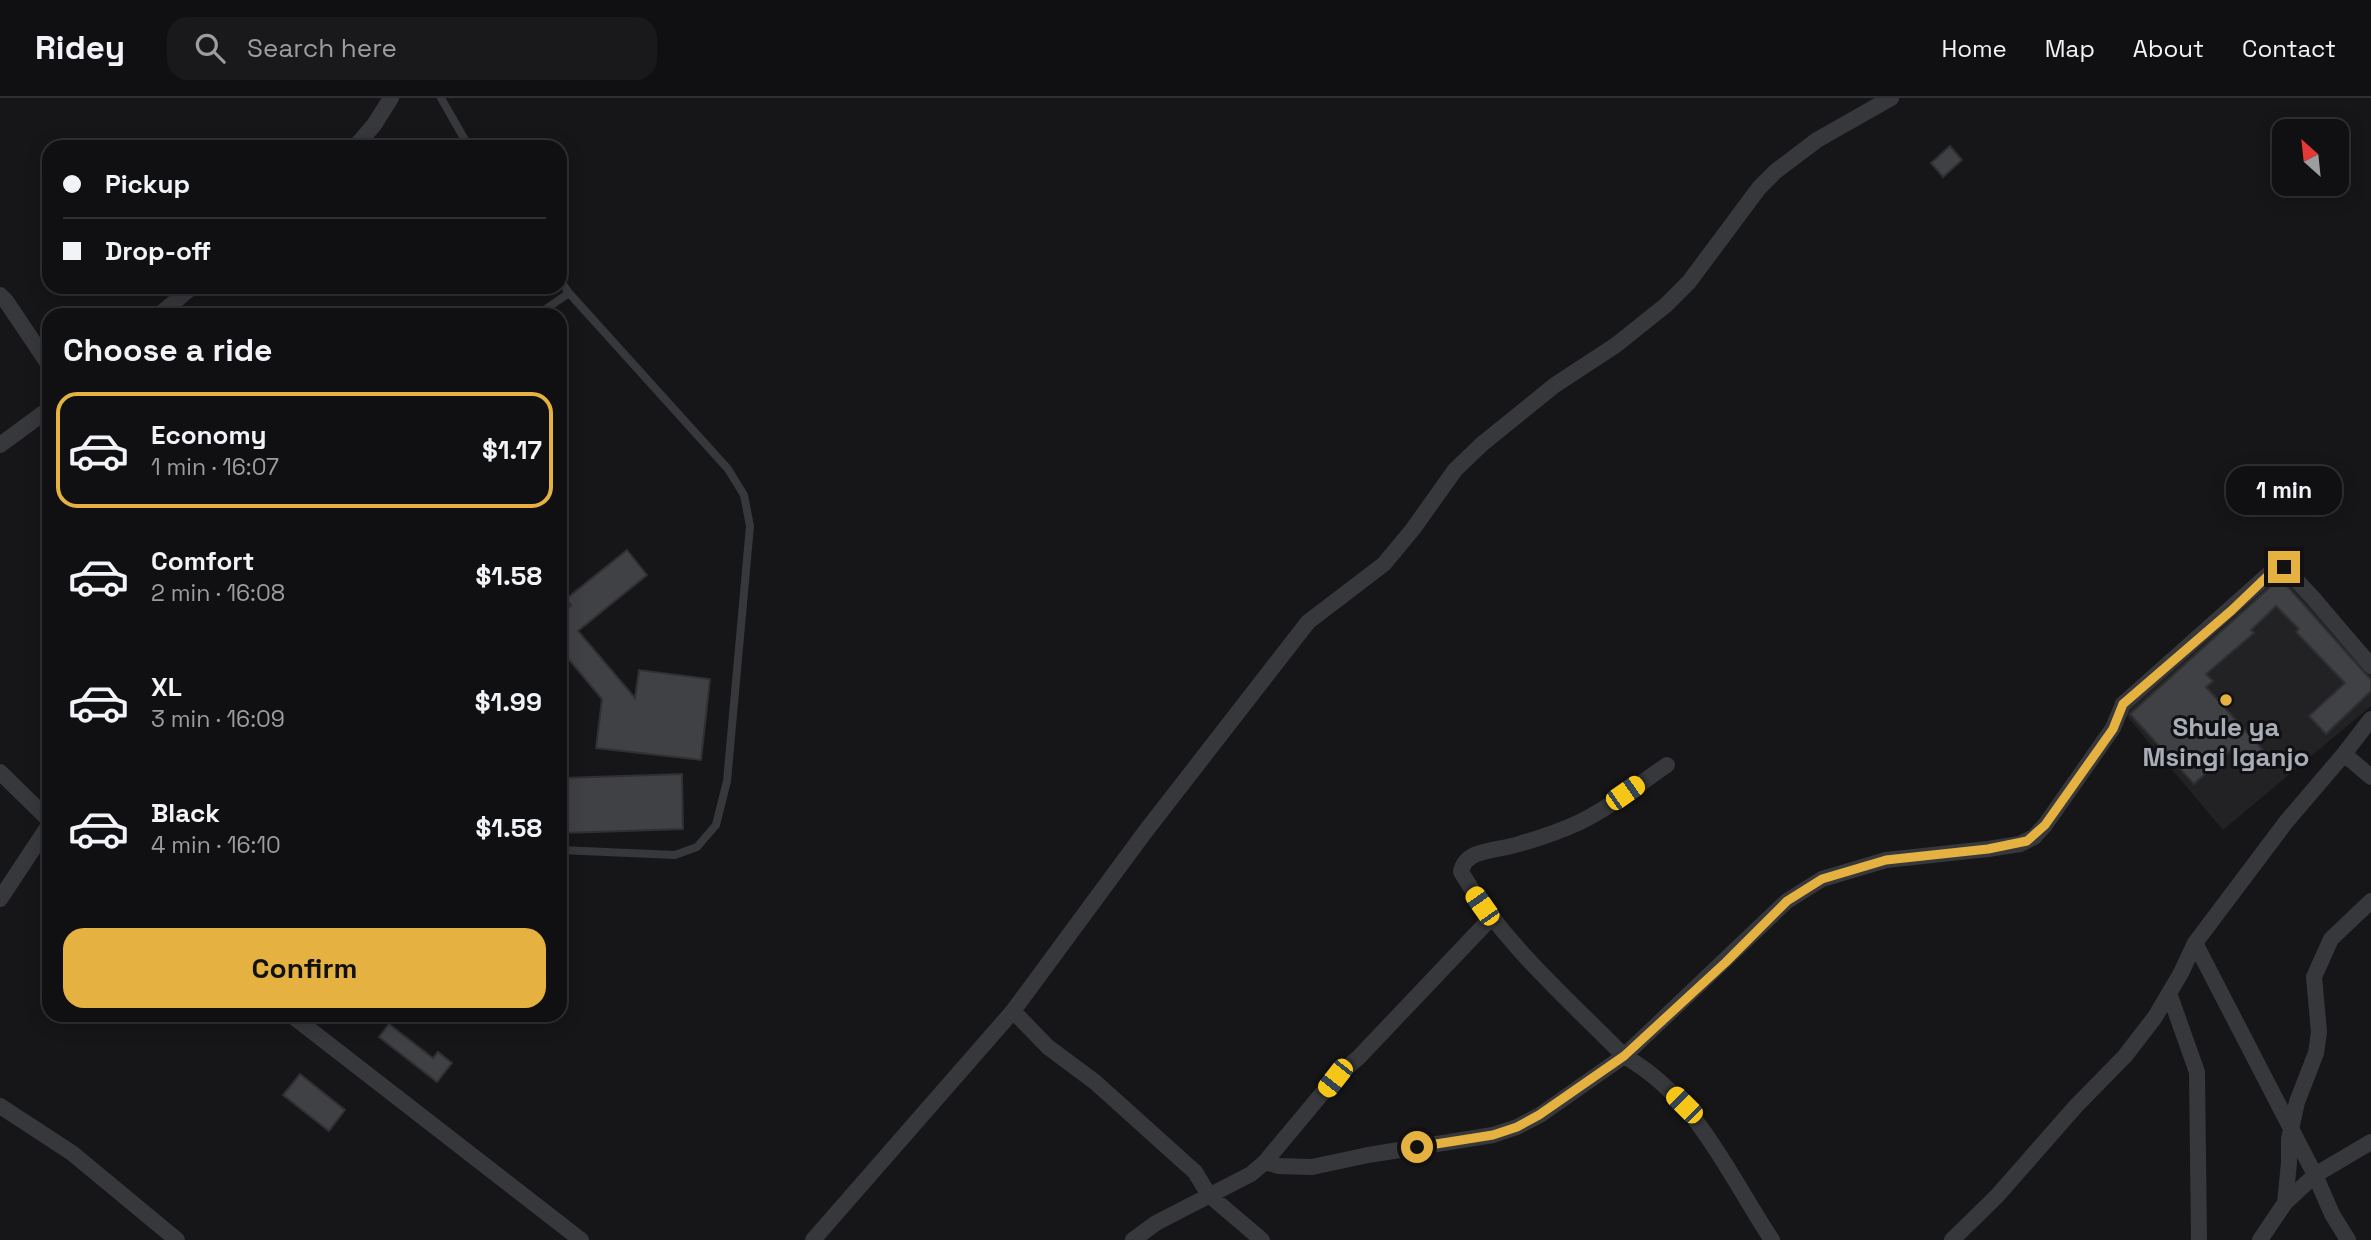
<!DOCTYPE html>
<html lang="en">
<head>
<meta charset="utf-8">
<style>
	:root { --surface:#101012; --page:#19191b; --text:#f1f3f6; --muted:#9c9d9f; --line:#303032; --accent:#e5b241 }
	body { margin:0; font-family:"Space Grotesk",sans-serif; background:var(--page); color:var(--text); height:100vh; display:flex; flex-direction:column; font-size:26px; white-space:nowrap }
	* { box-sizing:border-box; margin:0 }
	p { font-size:23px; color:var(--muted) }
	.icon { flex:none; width:38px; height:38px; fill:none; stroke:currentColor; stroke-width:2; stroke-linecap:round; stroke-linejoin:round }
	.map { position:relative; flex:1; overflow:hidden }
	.drawer { position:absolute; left:42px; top:210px; width:525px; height:714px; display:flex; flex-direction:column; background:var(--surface); border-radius:21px; box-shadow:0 4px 18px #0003,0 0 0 2px var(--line) }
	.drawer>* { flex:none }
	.guide { position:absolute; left:42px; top:42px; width:525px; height:154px; border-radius:21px; box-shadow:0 4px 18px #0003,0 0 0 2px var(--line); display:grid; align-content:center; height:154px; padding:0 21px; background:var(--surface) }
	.needle { width:46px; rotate:333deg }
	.buttons { position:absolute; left:2272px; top:21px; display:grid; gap:14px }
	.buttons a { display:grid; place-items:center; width:77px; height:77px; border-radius:14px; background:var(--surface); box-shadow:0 4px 18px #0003,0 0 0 2px var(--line); font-size:35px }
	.end { position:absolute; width:32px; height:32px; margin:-16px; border:9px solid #e5b241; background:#111; box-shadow:0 0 0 4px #111 }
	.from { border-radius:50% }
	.bubble { position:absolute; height:49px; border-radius:21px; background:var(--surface); box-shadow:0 4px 18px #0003,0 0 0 2px var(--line); font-size:23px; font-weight:600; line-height:49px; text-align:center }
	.car { position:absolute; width:21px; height:42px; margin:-21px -10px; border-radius:9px; box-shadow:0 0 5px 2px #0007; background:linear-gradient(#f5c518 24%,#345 0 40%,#f5c518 0 76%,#345 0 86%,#f5c518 0) }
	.guide b { display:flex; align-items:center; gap:24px; height:66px; font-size:26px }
	.guide b+b { border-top:2px solid var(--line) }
	.guide i { width:18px; height:18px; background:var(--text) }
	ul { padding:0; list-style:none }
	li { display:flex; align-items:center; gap:21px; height:116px; margin:0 14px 10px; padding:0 7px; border:4px solid transparent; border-radius:21px }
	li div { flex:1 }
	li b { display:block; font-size:26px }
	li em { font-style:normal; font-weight:600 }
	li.current { border-color:var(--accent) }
	li>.icon { width:63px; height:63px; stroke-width:1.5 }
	h2 { padding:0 21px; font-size:32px; line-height:84px }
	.primary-button { display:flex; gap:14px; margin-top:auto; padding:14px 21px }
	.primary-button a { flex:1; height:80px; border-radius:21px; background:var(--accent); color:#111; font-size:28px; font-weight:600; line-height:80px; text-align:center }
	header { display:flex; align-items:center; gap:42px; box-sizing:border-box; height:98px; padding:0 35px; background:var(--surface); border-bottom:2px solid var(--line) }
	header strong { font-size:33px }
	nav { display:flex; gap:38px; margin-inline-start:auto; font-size:24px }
	.search { width:490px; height:63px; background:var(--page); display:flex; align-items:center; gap:18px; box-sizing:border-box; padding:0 24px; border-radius:21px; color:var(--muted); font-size:26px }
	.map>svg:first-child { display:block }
	.built { fill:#222225 }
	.building { fill:#404145; stroke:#303033; stroke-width:2 }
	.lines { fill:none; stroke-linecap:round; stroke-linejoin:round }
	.lane { stroke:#37383c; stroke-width:8 }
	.street { stroke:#37383c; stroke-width:16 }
	.route { stroke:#e5b241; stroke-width:9 }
	.poi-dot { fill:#e5b241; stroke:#111113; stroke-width:2.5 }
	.labels { text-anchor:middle; stroke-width:6; stroke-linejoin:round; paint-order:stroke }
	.poi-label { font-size:26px; font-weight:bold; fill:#a9adb7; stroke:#111113 }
</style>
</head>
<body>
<header>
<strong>Ridey</strong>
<div class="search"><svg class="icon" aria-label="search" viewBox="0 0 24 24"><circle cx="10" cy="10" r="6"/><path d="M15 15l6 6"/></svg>Search here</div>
<nav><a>Home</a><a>Map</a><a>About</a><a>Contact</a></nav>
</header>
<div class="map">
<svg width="2371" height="1142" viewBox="0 0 2371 1142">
	<rect width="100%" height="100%" fill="#161618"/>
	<path class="built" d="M2286,459L2371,555V608L2223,732L2114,603Z"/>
	<path class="building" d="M1950,48L1962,62L1943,79L1931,65Z
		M627,452L647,477L578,533L635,600L639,572L710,581L701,662L596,650L602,601L560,551V516L571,507L566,501Z
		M2280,480L2371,582V593L2326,636L2309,618L2345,585L2296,534L2299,531L2276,508L2251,532L2254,535L2206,576L2213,583L2206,589L2264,653L2244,670L2230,653L2194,686L2130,616Z
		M682,676L683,731L565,735L563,680Z
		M389,926L433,960L438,954L452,965L437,984L379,939Z
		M300,976L345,1012L329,1033L283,997Z"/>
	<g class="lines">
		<path class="lane" d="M441,0L469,49
			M560,182L569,195L728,371L744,397L750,428L727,683L716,727L697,749L675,757L560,752
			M537,217L569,195"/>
		<path class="street" d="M355,49L374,27L391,0
			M0,197L6,203L49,267
			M159,217L192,189
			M0,347L49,311
			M2344,656L2371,679
			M1667,667C1639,686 1611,709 1580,724C1561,733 1540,740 1519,746C1499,753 1465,750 1461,774C1503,845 1567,900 1624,958L1787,803L1822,781L1886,762L1988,751L2020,746L2034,739L2045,727L2113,630L2123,606L2278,468L2284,469L2313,500L2371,568
			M0,674L49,722
			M0,801L49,727
			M2195,845L2315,1077L2332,1116L2348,1142
			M2169,895L2197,974L2199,1142
			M1013,913L1048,949L1095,984L1195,1074L1209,1097L1262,1142
			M291,917L581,1142
			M0,1008L72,1055L177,1142
			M1265,1064L1335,980L1359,959L1491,820
			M2285,1105L2289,1065V1041L2297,1004L2316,955L2319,934L2314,879L2331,841L2371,803
			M813,1142L1013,913L1145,734L1308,524L1384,466L1413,431L1455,372L1482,346L1555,287L1616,247L1666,207L1689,184L1759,90L1776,73L1817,42L1891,0
			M1133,1142L1156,1125L1251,1076L1265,1064L1279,1068L1312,1069L1368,1057L1493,1037L1517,1029L1540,1017L1624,958C1697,999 1728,1076 1772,1142
			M1952,1142L1997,1098L2076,1008L2125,958L2155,919L2181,875L2195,845L2286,724L2344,656L2371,621
			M2260,1142L2285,1105L2315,1077L2371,1044"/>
	</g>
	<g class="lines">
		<path class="route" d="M1417,1049L1493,1037L1517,1029L1539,1017L1624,958L1726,864L1787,803L1822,781L1886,762L1988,751L2027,743L2045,727L2113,631L2123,606L2232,512L2278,468L2284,469"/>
	</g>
	<circle class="poi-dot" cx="2226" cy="602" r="7"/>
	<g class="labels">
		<g class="poi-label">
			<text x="2226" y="638">Shule ya<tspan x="2226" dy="30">Msingi Iganjo</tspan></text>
		</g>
	</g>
</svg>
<div class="buttons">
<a><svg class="needle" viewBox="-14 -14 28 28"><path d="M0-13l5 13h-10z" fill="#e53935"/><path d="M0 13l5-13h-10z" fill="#9c9d9f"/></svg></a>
</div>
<i class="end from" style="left:1417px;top:1049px"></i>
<i class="end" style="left:2284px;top:469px"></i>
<div class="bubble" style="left:2226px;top:368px;width:116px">1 min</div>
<i class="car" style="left:1625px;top:695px;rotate:55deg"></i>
<i class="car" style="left:1482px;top:808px;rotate:325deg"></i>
<i class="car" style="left:1335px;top:980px;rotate:218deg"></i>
<i class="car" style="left:1684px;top:1007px;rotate:315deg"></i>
<div class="guide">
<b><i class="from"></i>Pickup</b>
<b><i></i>Drop-off</b>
</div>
<section class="drawer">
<h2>Choose a ride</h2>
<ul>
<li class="current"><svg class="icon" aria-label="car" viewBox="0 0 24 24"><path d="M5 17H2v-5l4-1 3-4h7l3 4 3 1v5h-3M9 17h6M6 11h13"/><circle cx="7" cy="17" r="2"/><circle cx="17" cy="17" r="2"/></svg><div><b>Economy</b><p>1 min · 16:07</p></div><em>$1.17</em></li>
<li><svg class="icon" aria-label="car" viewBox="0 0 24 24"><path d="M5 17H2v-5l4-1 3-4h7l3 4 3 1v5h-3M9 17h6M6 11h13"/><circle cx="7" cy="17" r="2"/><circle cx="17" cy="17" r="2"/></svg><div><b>Comfort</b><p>2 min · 16:08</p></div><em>$1.58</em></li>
<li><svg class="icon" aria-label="car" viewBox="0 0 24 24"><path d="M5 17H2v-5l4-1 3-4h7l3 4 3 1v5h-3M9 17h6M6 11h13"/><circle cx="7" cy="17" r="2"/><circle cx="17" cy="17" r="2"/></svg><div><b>XL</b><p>3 min · 16:09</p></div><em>$1.99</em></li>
<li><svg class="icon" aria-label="car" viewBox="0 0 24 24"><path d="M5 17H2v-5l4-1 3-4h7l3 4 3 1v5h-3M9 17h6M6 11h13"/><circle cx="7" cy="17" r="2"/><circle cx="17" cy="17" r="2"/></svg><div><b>Black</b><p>4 min · 16:10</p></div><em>$1.58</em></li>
</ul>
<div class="primary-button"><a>Confirm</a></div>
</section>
</div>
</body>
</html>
